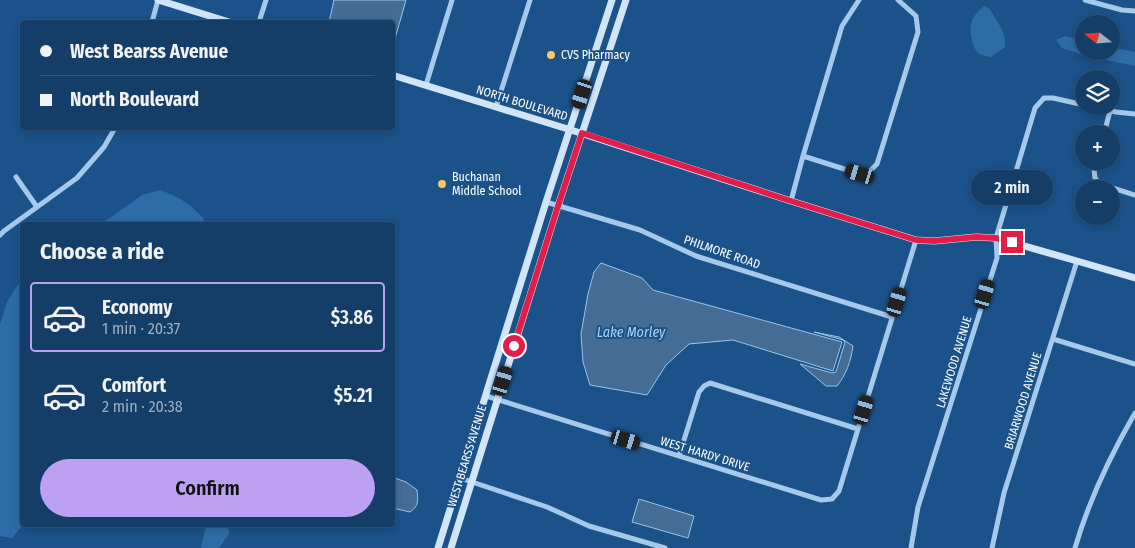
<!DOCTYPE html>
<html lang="en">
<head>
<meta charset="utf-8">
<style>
	:root { --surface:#143e67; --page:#1d456d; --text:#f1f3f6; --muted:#9daec0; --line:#33577b; --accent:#bca0f2 }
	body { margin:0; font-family:"Fira Sans Condensed",sans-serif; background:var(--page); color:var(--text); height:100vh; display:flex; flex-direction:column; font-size:19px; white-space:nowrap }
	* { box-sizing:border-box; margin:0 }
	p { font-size:16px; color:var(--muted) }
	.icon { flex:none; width:28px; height:28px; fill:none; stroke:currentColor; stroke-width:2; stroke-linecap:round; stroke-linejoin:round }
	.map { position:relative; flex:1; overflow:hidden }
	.drawer { position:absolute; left:20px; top:222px; width:375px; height:305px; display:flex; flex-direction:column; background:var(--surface); border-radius:5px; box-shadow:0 2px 8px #0003,0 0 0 1px var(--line) }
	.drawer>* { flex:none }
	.hud { position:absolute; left:20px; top:20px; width:375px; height:110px; border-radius:5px; box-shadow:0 2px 8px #0003,0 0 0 1px var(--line); display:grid; align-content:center; height:110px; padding:0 20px; background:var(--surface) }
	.needle { width:32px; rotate:287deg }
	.fabs { position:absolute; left:1075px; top:15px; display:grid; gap:10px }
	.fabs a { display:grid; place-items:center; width:45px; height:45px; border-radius:50%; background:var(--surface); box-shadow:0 2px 8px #0003,0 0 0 1px var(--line); font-size:25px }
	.end { position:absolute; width:22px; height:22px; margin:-11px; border:6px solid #e11d48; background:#fff; box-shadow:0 0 0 2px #fff }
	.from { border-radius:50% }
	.bubble { position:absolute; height:35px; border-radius:18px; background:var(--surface); box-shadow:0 2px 8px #0003,0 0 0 1px var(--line); font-size:16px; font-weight:600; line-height:35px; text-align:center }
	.car { position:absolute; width:15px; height:30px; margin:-15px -8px; border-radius:6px; box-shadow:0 0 4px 1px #0007; background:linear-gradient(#222 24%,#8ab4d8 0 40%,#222 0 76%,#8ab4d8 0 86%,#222 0) }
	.hud b { display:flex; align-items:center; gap:18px; height:48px; font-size:19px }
	.hud b+b { border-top:1px solid var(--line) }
	.hud i { width:12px; height:12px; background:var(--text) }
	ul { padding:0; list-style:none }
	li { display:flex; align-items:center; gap:15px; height:70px; margin:0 10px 8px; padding:0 10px; border:2px solid transparent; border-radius:5px }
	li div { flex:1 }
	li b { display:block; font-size:19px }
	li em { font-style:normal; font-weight:600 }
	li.active { border-color:var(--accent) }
	li>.icon { width:45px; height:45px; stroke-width:1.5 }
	h2 { padding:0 20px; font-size:22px; line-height:60px }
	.primary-button { display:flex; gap:10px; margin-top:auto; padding:10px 20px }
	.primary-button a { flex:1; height:58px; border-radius:30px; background:var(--accent); color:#111; font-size:20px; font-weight:600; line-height:58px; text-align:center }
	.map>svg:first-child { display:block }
	.green { fill:#2e6ca7 }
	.water { fill:#456c94; stroke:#98c5ee }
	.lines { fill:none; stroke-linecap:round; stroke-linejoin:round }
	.street { stroke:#a5c9ec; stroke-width:5 }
	.secondary { stroke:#d1e5f9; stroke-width:7 }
	.route { stroke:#e11d48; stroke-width:6 }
	.poi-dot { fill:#fdc762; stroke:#1b5289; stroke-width:2 }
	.labels { text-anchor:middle; stroke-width:4; stroke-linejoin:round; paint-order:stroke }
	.poi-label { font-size:12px; fill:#fff; stroke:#1b5289; text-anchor:start }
	.street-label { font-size:12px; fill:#fff; stroke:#1b5289 }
	.water-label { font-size:14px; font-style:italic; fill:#b1d3f4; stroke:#1b5289 }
</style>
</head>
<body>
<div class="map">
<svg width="1135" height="548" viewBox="0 0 1135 548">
	<rect width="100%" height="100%" fill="#1b5289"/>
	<path class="green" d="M984,6L989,8C996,21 1007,31 1005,47L991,57C977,55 976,53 972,41C968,25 971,17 984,6Z
		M1065,36L1084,41V51H1111V47L1135,52V66L1087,56L1062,48L1056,40Z
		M160,190C181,198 188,202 204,219L202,225H100L142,195Z
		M22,278L23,525L12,538L0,536V324L7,302Z
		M206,525H228L229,534L219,548H201Z"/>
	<path class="water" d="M334,0H406L393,46L392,22H329Z
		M601,263L642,278L653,290L842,342L833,371L733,340L689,344L666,365L647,395L590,385L583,362L581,334L588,294L594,272Z
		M814,332L839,337L853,346C851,361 846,375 837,386H826L800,364L832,373L836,372L845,342L843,340Z
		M392,477L406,482L417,490C418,501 419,506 410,512L393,508Z
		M639,499L694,516L688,538L632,522Z"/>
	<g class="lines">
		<path class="street" d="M1085,0L1122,10L1135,11
			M152,22L158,0
			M259,22L266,0
			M426,85L452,0
			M1089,106L1116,112L1135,114
			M496,107L530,0
			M1104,134L1110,111
			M803,156L860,174L869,172L877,164L918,32L916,16L898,0
			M1096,161L1094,169L1095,178L1100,184L1135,195
			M16,177L37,207
			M791,201L803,156L842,26L859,0
			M546,202L640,230L696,256L892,317
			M0,235L4,231L77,178L104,147L115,128
			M1053,339L1135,364
			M486,396L821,500L832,499L839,491L916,240
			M679,456L699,392L704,386L710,383L858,429
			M460,478L547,507L589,526L665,548
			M911,548L918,507L997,258L996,238L1035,108L1044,98H1053L1084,105
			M992,548L1004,493L1077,261
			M1075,548C1089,500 1110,456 1135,413"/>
		<path class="secondary" d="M158,0L229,22
			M392,75L496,107L571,130L791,201L916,240L934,241L976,237L996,238L1077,261L1135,278
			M438,548L546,202L612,0
			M451,548L558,206L626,0"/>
	</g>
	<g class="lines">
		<path class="route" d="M514,346L558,206L582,133L791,201L916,240L934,241L976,237L996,238L1012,242"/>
	</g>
	<g class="poi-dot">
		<circle cx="551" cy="55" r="5"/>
		<circle cx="442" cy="184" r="5"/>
	</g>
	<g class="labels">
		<g class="poi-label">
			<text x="561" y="59">CVS Pharmacy</text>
			<text x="452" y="181">Buchanan<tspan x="452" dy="14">Middle School</tspan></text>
		</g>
		<g class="street-label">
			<text transform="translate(522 103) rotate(17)" y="4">NORTH BOULEVARD</text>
			<text transform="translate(722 252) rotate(19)" y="4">PHILMORE ROAD</text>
			<text transform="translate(954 362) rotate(-73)" y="4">LAKEWOOD AVENUE</text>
			<text transform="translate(1023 401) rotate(-73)" y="4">BRIARWOOD AVENUE</text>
			<text transform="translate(705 454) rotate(17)" y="4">WEST HARDY DRIVE</text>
			<text transform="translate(467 456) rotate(-73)" y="4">WEST BEARSS AVENUE</text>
		</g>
		<g class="water-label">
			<text x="631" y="337">Lake Morley</text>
		</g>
	</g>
</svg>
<div class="fabs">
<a><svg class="needle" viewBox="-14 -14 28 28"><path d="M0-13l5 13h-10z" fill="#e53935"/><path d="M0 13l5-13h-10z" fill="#9daec0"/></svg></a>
<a><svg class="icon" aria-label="layers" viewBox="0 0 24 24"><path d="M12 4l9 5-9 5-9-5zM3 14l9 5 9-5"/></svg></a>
<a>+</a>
<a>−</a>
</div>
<i class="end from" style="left:514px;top:346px"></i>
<i class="end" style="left:1012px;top:242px"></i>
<div class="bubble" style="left:971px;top:170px;width:82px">2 min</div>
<i class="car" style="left:582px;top:94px;rotate:198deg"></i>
<i class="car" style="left:860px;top:174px;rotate:287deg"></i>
<i class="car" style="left:985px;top:294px;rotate:17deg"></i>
<i class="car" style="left:897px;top:302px;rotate:17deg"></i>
<i class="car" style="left:503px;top:381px;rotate:17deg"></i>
<i class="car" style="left:864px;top:410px;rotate:17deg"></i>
<i class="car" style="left:626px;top:440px;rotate:107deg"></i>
<div class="hud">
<b><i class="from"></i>West Bearss Avenue</b>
<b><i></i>North Boulevard</b>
</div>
<section class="drawer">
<h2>Choose a ride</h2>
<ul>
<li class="active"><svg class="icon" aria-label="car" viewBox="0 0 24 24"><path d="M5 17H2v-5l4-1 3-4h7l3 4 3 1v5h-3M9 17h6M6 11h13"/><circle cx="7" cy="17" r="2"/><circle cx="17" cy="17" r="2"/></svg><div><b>Economy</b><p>1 min · 20:37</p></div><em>$3.86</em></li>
<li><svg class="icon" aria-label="car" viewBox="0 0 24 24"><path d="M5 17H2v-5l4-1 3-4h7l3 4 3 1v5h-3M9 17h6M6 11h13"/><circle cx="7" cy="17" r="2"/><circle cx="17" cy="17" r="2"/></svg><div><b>Comfort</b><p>2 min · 20:38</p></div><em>$5.21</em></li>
</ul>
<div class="primary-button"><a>Confirm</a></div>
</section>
</div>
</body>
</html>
